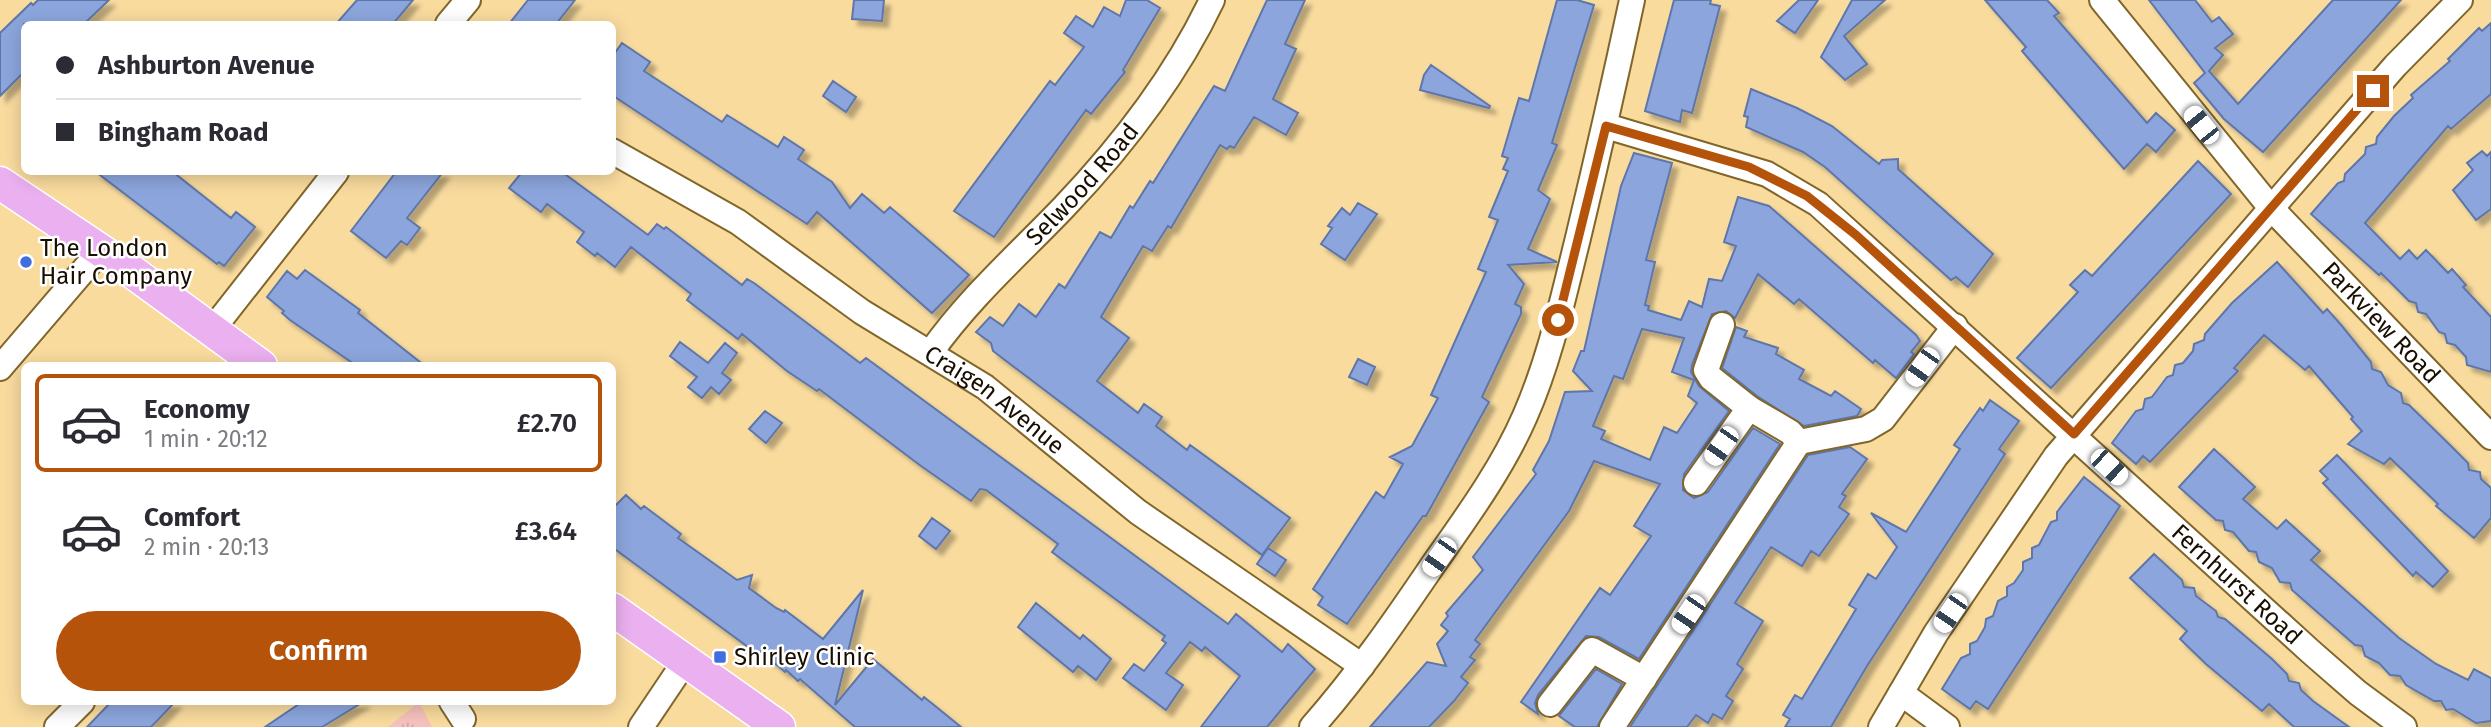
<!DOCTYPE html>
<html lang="en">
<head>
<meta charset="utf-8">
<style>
	:root { --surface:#fff; --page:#f7f7f7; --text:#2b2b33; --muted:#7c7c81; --line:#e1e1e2; --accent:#b45309 }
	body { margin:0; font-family:"Fira Sans",sans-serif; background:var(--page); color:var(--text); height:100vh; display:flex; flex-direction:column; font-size:26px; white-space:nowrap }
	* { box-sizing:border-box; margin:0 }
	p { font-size:23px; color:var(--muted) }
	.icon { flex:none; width:38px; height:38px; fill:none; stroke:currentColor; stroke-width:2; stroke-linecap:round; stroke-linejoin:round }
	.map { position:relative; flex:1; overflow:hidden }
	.panel { position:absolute; left:21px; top:362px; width:595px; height:343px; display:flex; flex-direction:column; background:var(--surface); border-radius:10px; box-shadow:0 4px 18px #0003 }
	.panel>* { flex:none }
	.hud { position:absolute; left:21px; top:21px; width:595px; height:154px; border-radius:10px; box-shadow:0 4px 18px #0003; display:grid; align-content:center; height:154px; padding:0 35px; background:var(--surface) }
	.end { position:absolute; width:32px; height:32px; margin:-16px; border:9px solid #b45309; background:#fff; box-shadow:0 0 0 4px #fff }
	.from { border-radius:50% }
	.car { position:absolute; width:21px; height:42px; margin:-21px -10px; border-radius:9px; box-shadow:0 0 5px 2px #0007; background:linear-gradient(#fff 24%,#345 0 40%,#fff 0 76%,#345 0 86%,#fff 0) }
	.hud b { display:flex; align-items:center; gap:24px; height:66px; font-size:26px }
	.hud b+b { border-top:2px solid var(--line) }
	.hud i { width:18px; height:18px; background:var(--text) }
	ul { padding:12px 0 0; list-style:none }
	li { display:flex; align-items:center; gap:21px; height:98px; margin:0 14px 10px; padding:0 21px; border:4px solid transparent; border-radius:10px }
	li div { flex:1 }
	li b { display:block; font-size:26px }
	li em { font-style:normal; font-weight:600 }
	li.current { border-color:var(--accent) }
	li>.icon { width:63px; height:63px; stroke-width:1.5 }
	.primary-button { display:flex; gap:14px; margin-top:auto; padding:14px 35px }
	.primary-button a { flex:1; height:80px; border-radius:42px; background:var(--accent); color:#fff; font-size:28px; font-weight:600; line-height:80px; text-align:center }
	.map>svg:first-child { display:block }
	.grass { fill:url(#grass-tufts) }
	.building { fill:#8ca6dd; stroke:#5e76a9; stroke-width:2; fill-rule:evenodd; filter:url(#shadow) }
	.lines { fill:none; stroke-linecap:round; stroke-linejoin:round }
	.minor-casing { stroke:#81662a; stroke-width:28 }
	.major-casing { stroke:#fff; stroke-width:35 }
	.minor { stroke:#fff; stroke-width:24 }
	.major { stroke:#ebb0ef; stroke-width:32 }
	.route { stroke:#b45309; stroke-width:9 }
	.poi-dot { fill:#406edf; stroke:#fff; stroke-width:2.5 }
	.labels { text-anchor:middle; stroke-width:5; stroke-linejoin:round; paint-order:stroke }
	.street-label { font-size:24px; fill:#180e00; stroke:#fff }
	.poi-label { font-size:24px; fill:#180e00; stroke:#fff; text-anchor:start }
</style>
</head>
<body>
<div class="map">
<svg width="2491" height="727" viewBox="0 0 2491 727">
	<defs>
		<pattern id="grass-tufts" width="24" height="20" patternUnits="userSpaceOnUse" patternTransform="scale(1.75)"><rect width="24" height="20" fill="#f7c2bd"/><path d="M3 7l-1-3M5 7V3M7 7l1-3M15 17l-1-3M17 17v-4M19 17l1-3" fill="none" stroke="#d3a6a1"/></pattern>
		<filter id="shadow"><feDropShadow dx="6" dy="6" stdDeviation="2" flood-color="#0004"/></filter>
	</defs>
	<rect width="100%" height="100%" fill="#f9db9e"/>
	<path class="grass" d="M419,702L432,727H388Z"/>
	<path class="building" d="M38,0H109L84,24H24V72L0,96V33L31,3L33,5Z
		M357,0H413L393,24H336Z
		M528,0H575L556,24H509Z
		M854,0H884L882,21L852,19Z
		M1126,0H1147L1160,8L1123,70L1125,72L1091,114L1086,110L994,237L954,211L1050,81L1055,85L1084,47L1064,33L1076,16L1093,27L1104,7L1120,16Z
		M1267,0H1305L1285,44L1296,49L1273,99L1298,113L1286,135L1254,117L1234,148L1230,146L1227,149L1220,145L1171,228L1168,226L1152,251L1143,246L1101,317L1129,338L1097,381L1138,413L1144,404L1162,417L1156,426L1187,450L1190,445L1290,518L1262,555L993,351L991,343L976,332L990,317L1003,326L1019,304L1036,317L1059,284L1065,288L1100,232L1111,238L1130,206L1133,208L1150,181L1153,183L1214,86L1225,91Z
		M1557,0H1577L1594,5L1552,143L1557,145L1538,190L1550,199L1528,249L1557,262L1508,265L1524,284L1515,304L1521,307V314L1482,397L1489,402L1426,516H1423L1347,624L1318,605L1323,597L1313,589L1376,492L1384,498L1403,464L1390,457L1412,446L1438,398L1431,395L1486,272L1478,269L1498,220L1489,217L1508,171L1503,169L1508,158L1502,156L1519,98L1529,101Z
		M1674,0H1711L1710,4L1720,6L1692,113L1682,110L1680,122L1645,111Z
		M1799,0H1818L1795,33L1777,21Z
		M1852,0H1885L1844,36L1867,64L1845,80L1821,57Z
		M1985,0H2047L2059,13L2054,16L2147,123L2156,113L2175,130L2156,152L2147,144L2124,169L2022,51L2026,47Z
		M2149,0H2195L2212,22L2219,17L2233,34L2215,48L2223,55L2209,71L2238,104L2333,0H2401L2263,152L2224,119L2194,83L2205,73Z
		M2491,23V94L2451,129L2448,126L2365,223L2400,259L2409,250L2417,259L2426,250L2448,273L2452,269L2466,285L2463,287L2491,317V372L2467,365L2466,357L2455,345L2447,343L2445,334L2439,332L2426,314L2418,312L2416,303L2409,301L2381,273L2379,275L2311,214L2338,183L2344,181L2345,174L2365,154L2366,147L2376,144L2377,137L2394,116L2413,98L2411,95L2450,61L2448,59L2479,28L2482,31Z
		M622,43L650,62L644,71L722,122L727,115L778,147L784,137L804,150L798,159L832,182L850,208L862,194L884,213L890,207L969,275L932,313L817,212L807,224L612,95V57Z
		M1431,65L1490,106L1489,108L1420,90L1424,75Z
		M833,81L856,97L846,112L823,96Z
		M1751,89L1797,108L1832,126L1879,164L1882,160L1898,159V169L1993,254L1968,287L1956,277L1951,280L1825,167L1803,152L1746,127L1748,117L1744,116Z
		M2482,151L2487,156L2491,152V209L2476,220L2453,190L2473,170L2467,163Z
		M1634,153L1672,163L1646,260L1655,262L1645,305L1649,306L1648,310L1681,320L1689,301L1702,307L1709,279L1722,281L1736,246L1724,242L1738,197L1769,206L1916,335L1920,341L1911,352L1914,354L1896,378L1875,360L1873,363L1799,299L1794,304L1758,274L1735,318L1726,311L1712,314L1692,365L1691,372L1699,386L1729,411L1684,474L1683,490L1694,498L1708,492L1753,428L1780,444L1639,659L1599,637L1586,636L1538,695L1535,703L1538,714L1521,702L1600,588L1610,595L1651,536L1634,526L1660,484L1594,461L1569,511L1475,640L1480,644L1470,657L1475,660L1461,677L1468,683L1454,701L1429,727H1370L1427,662L1446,666L1437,644L1448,631L1441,625L1448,616L1446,613L1483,570L1473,557L1536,474L1533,470L1549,441L1565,392L1592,391L1573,371L1581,351H1584L1621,186ZM1642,329L1684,338L1672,372L1694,380L1688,396L1697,403L1677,433L1664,427L1650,460L1601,439L1605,431L1593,426L1614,376L1623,379Z
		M2198,161L2231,194L2051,388L2017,358L2078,292L2070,285L2085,270L2092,276Z
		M96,172H173L231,218L236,212L255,227L224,266L219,262L217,264Z
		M396,172H443L407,218L420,228L407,245L401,241L386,258L351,231Z
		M522,172H562L648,235L657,224L664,229L666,227L742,285L747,279L754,283L860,363L866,358L1228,624L1236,614L1282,652L1288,644L1315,669L1267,727H1201L1240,676L1205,647L1202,651L1190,642L1166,673L1183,685L1166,710L1123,678L1134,664L1144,671L1166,643L1162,640L1165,636L1052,552L1058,544L986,490L980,489L971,501L921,466L819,389L817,391L787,371L742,334L738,339L687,300L691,294L631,247L615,267L597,253L595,256L577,242L584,232L547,204L541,212L509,188Z
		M1358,203L1377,214L1345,260L1321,244L1332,228L1328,226L1342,208L1350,215Z
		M2277,262L2323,313L2327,309L2342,326L2371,362L2372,369L2381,372L2388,385L2401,393L2403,403L2409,405L2450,445L2468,463L2469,470L2480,472L2481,479L2491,488V518L2474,538L2436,506L2438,504L2390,458L2384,464L2348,444L2362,431L2351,419L2353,417L2309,366L2305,370L2264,335L2234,368L2238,371L2150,462L2143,456L2136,464L2112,443L2136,411L2143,409L2145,399L2152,397L2167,377L2173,375L2175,365L2183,363L2193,351L2194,344L2204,340L2205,334L2232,303Z
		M305,270L360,310L358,313L425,366H357L290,320L282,313L284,311L267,297L287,271L297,279Z
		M1736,327L1747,331L1744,337L1778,348L1776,354L1804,370L1799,379L1831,396L1835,391L1861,409L1857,416L1804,426L1757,396L1722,368Z
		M680,342L708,363L725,343L737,353L722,373L731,380L719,394L711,387L702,398L688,387L697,377L670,356Z
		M1358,359L1375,367L1367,385L1349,377Z
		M1990,400L2019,421L1999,449L2005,454L1867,666L1831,727H1785L1790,719L1783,715L1795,695L1802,699L1856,609L1849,605L1868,574L1876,579L1897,547L1871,513L1906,532L1960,449L1954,445L1980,408L1983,411Z
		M765,411L782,423L766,443L749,429Z
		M1850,447L1867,459L1842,494L1846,496L1839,507L1849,514L1819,556L1811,551L1802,566L1771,547L1735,603L1763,621L1737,664L1743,669L1726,696L1733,701L1722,719L1713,714L1708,723L1696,715L1687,727H1630L1808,455Z
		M2214,449L2255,487L2243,499L2277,529L2286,520L2320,551L2311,560L2399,638L2436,664L2468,680L2474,669L2491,678V721L2476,723L2453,709L2446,710L2441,701H2434L2406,685L2400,676L2390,675L2379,663L2365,656L2362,646L2355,645L2292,590L2290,583L2280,582L2272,568L2259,562L2256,552L2249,551L2233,532L2225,530L2223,521L2216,520L2179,487Z
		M2337,455L2448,571L2433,587L2416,572L2413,576L2323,483L2328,479L2320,471Z
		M2084,477L2120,506L1988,709L1976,701L1970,709L1942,689L1961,658L1970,654V644L1977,641L1985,627L1986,619L1993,616L1998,601L2007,596V587L2014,583L2023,570V562L2032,558V548L2039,545L2051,522L2057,520V512Z
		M626,495L641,509L644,506L681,534L678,538L737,580L752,575L749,588L776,608L784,612L785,610L823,639L863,590L835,705L873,659L922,700L924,697L961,727H855L800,679L798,681L786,670L785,672L761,652L759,655L612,547V509Z
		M932,518L950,531L936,549L919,536Z
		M1268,548L1286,560L1275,576L1257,564Z
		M2154,554L2182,580L2184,587L2194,588L2196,596L2216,611L2218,617L2225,619L2272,659L2287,674L2289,681L2299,683L2301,690L2313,701L2349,727H2294L2269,704L2262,711L2206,664L2180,639L2187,631L2130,578Z
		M1036,603L1080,639L1083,635L1111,659L1096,680L1078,666L1073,672L1018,627Z
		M1596,669L1622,684L1597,727H1575L1559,716Z
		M111,702H175L151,727H87Z
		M302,702H363L322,727H265Z"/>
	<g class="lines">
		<g class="minor-casing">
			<g id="minor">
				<path id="s1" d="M2102,0L2271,208L2491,437"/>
				<path d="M448,24L468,0"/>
				<path id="s2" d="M1606,126L1767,174L1818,204L2311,652L2358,693L2404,727"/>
				<path id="s3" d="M612,151L738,222L862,312L985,387L1138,512L1362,666"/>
				<path d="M1722,325L1706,370L1711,378L1749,408"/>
				<path d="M212,330L336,172"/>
				<path id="s4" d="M931,352C969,298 1019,254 1064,207C1123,145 1175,78 1212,0"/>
				<path d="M0,368L101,250"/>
				<path d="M1799,442L1866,429L1883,419L1955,326"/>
				<path d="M1901,693L1947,727"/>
				<path d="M452,702L463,719"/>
				<path d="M1550,704L1592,650L1644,679"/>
				<path d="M57,727L82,702"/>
				<path d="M641,727L686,660"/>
				<path d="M1312,727C1357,676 1395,621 1433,565C1466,518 1502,469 1525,416C1550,359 1563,298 1578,238C1597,159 1615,80 1632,0"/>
				<path d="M1612,727L1799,442L1790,432L1749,408L1696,483"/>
				<path d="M1881,727L1936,633L2056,456L2395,66L2460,0"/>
			</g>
		</g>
		<g class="major-casing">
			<path id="major" d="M0,183L127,268L261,366
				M612,609L779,727"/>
		</g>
		<use href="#minor" class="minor"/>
		<use href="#major" class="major"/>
	</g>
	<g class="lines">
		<path class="route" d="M1558,320L1606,126L1749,167L1807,196L1856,235L2074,434L2373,91"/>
	</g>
	<g class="poi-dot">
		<circle cx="26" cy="262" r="7"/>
		<rect x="713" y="650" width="14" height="14" rx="3.5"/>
	</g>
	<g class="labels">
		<g class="street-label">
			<text dy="8" stroke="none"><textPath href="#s4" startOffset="226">Selwood Road</textPath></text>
			<text dy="8" stroke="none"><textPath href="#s1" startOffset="427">Parkview Road</textPath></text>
			<text dy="8" stroke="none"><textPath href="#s3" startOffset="457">Craigen Avenue</textPath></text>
			<text dy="8" stroke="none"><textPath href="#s2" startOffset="793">Fernhurst Road</textPath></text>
		</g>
		<g class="poi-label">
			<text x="40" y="256">The London<tspan x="40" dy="28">Hair Company</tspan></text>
			<text x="734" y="665">Shirley Clinic</text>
		</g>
	</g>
</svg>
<i class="end from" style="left:1558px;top:320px"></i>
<i class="end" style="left:2373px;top:91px"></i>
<i class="car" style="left:2201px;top:125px;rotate:321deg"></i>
<i class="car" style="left:1922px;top:367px;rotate:215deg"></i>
<i class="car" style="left:1721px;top:446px;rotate:215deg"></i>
<i class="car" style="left:2109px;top:467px;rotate:133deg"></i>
<i class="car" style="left:1439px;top:557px;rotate:215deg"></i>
<i class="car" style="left:1950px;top:613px;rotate:214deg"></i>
<i class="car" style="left:1688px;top:614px;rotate:214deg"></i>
<div class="hud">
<b><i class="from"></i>Ashburton Avenue</b>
<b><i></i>Bingham Road</b>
</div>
<section class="panel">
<ul>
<li class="current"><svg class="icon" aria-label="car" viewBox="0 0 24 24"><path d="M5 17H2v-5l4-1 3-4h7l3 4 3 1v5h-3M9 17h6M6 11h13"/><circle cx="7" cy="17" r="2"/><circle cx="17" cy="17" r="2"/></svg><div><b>Economy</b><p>1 min · 20:12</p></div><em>£2.70</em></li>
<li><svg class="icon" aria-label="car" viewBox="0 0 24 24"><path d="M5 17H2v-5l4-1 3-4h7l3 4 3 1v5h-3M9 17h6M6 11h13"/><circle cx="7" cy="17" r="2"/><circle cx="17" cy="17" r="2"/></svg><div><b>Comfort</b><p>2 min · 20:13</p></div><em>£3.64</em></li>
</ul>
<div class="primary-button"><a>Confirm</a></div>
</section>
</div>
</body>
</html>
